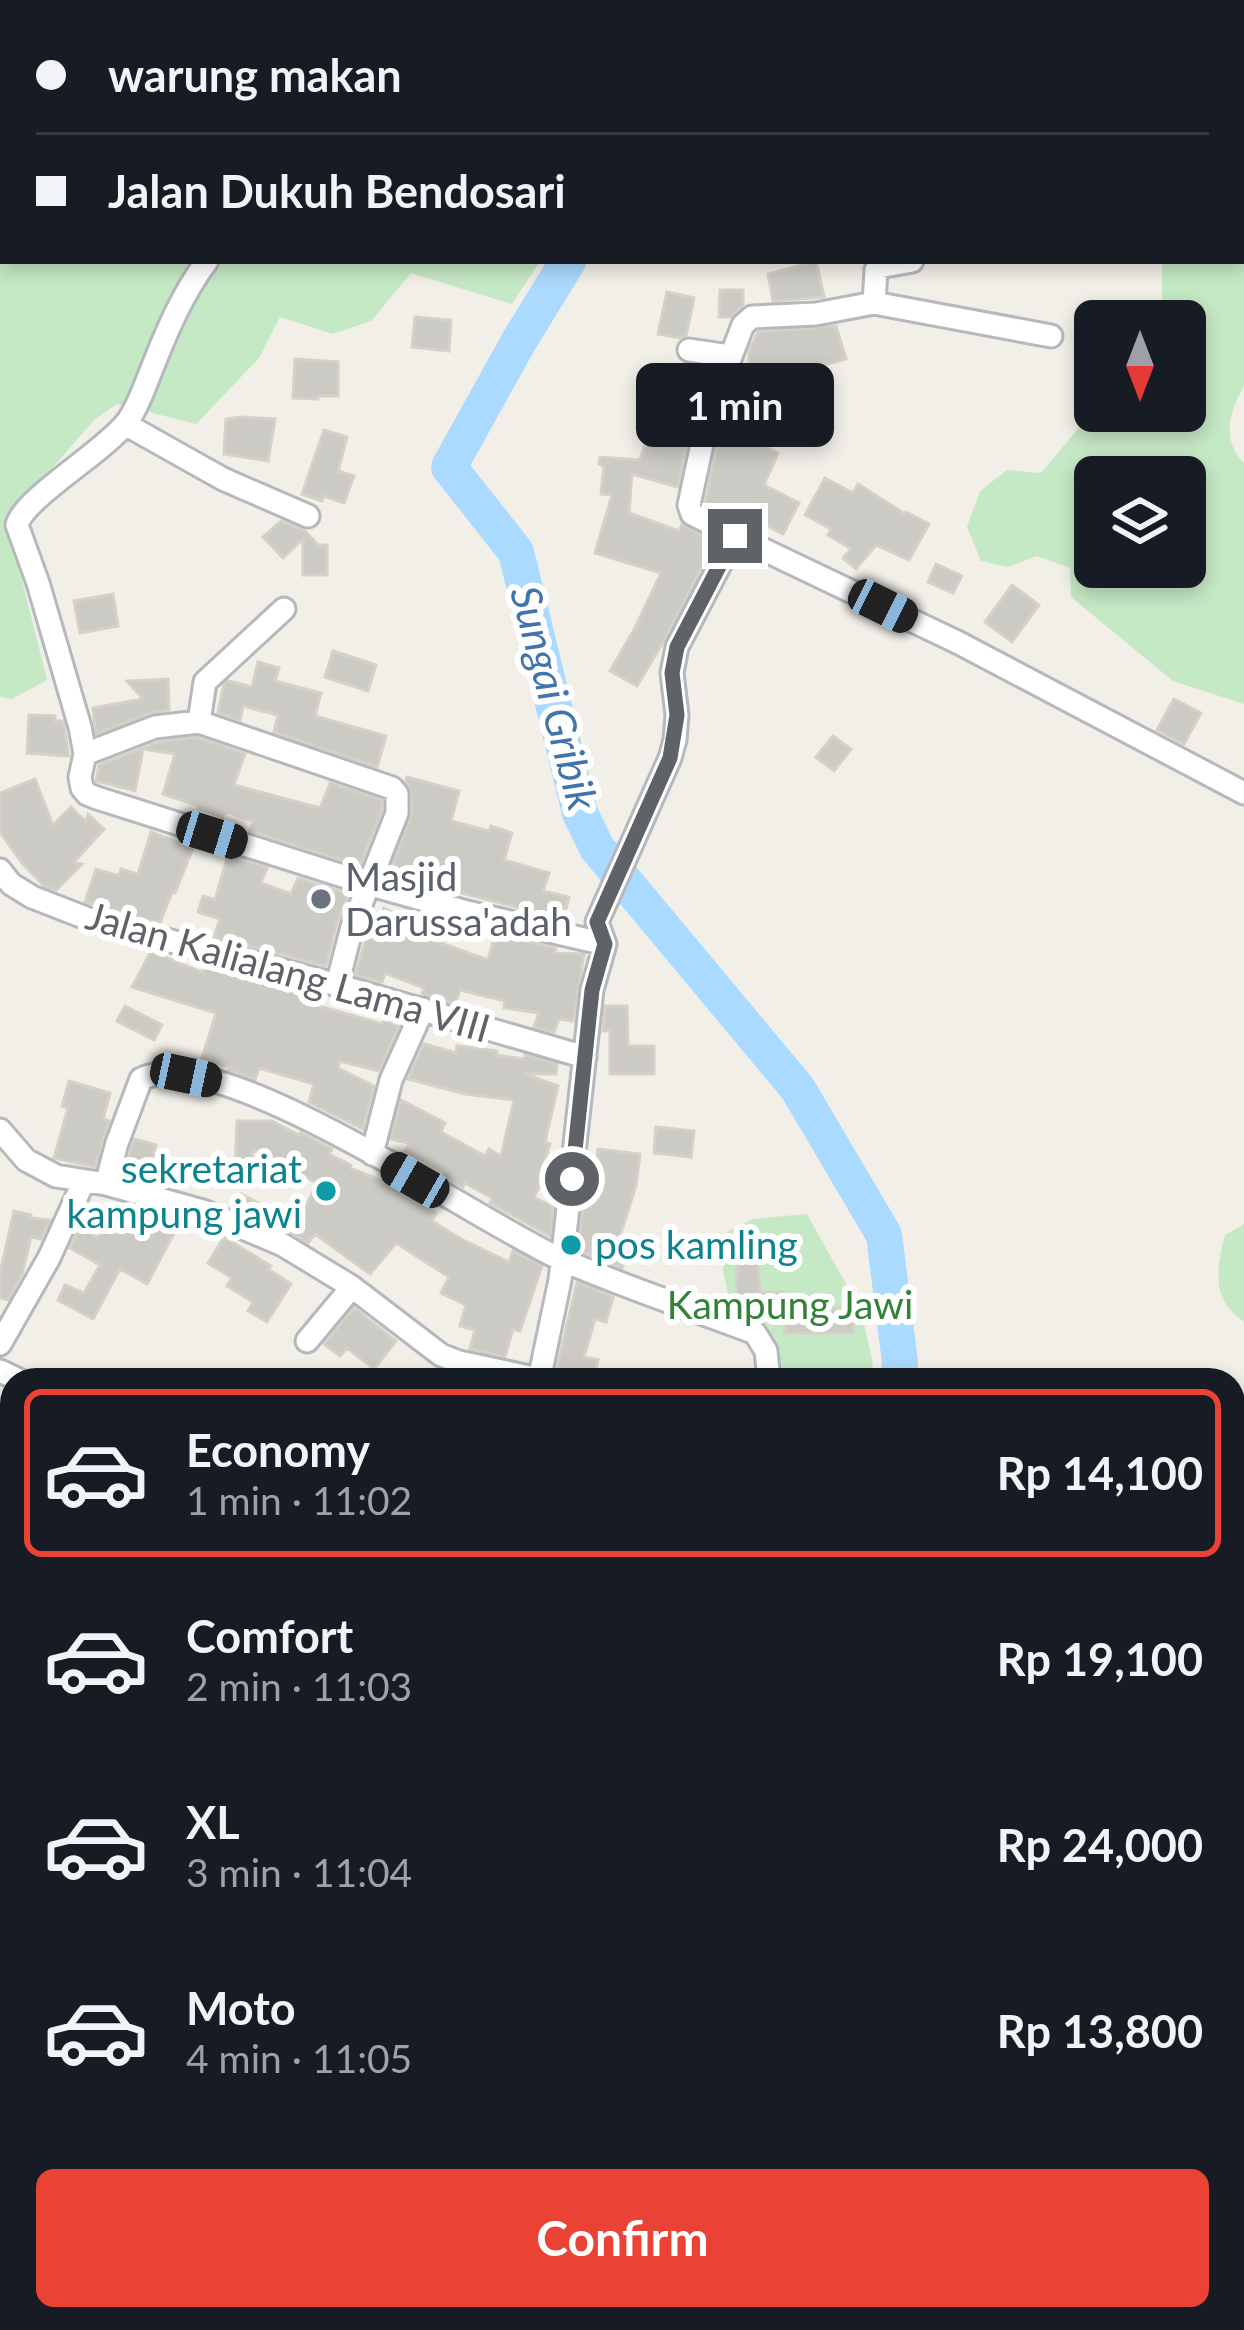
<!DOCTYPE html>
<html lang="en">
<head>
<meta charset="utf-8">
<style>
	:root { --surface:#171b24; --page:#20242c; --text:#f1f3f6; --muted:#9ea1a6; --line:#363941; --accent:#ea4335 }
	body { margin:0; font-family:Lato,sans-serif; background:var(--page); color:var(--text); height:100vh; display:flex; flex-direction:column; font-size:45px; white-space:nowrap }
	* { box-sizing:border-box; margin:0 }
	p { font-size:39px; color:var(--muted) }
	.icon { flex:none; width:66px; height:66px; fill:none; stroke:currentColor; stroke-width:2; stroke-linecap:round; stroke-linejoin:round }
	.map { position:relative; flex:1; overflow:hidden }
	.panel { position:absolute; left:0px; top:1368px; width:1245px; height:963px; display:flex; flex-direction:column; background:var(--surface); border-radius:36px 36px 0 0; box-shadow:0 6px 18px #0003 }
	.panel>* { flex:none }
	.guide { position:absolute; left:0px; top:0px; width:1245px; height:264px; box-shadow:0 6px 18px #0003; display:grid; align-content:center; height:264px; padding:0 36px; background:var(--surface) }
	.needle { width:78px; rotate:180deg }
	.fabs { position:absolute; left:1074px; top:300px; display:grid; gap:24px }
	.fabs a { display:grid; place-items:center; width:132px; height:132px; border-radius:18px; background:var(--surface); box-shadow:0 6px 18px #0003; font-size:60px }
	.end { position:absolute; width:54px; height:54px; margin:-27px; border:15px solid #5f6368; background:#fff; box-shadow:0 0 0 6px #fff }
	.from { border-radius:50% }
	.bubble { position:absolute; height:84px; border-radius:18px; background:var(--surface); box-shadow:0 6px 18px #0003; font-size:39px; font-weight:700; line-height:84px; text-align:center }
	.car { position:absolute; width:36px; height:72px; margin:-36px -18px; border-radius:15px; box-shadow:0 0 9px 3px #0007; background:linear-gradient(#222 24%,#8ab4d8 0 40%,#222 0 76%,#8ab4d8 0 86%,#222 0) }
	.guide b { display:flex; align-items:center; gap:42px; height:114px; font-size:45px }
	.guide b+b { border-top:3px solid var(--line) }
	.guide i { width:30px; height:30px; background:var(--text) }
	ul { padding:21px 0 0; list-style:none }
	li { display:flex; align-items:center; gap:36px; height:168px; margin:0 24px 18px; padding:0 12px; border:6px solid transparent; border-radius:18px }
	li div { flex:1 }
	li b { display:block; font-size:45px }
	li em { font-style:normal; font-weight:700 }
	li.active { border-color:var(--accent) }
	li>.icon { width:108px; height:108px; stroke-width:1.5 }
	.primary-button { display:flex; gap:24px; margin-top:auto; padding:24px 36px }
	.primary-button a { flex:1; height:138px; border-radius:18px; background:var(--accent); color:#fff; font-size:48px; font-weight:700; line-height:138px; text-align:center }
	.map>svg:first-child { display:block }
	.green { fill:#c5e8c5; fill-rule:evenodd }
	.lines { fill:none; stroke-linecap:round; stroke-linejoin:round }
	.stream { stroke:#aadaff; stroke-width:6 }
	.river { stroke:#aadaff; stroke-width:36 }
	.building { fill:#cccac5; stroke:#d6d1c6; stroke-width:3 }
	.minor-casing { stroke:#b5b8bc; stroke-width:27 }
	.minor { stroke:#fff; stroke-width:21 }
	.route { stroke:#5f6368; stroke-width:15 }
	.worship-dot { fill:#6b7280; stroke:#fff; stroke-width:4.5 }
	.culture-dot { fill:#0f9aa8; stroke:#fff; stroke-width:4.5 }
	.labels { text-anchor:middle; stroke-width:12; stroke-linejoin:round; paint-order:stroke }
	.worship-label { font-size:39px; fill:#5b616d; stroke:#fff; text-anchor:start }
	.street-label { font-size:39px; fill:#5f6368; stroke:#fff }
	.culture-label { font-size:39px; fill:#0d838f; stroke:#fff; text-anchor:end }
	.park-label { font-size:39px; fill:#348238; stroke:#fff }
	.water-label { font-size:42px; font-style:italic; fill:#4174aa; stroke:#fff }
</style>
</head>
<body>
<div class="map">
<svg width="1244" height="2330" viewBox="0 0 1244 2330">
	<rect width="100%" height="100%" fill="#f1efe8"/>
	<path class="green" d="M1098,0H1244V386C1229,412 1221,440 1244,463V704L1173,681L1071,597L1070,568L1037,556L1008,567L981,561L967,527L980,491L1007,470L1041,473L1095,408V411H1185V321H1155L1162,306V261H1242V3H1100ZM1185,477V567H1095V477Z
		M0,51L3,53V261H540L512,304L411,273L371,321L333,334L280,317L259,358L196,424L117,404L94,420L7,520L47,680L12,699L0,697Z
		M807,1214L861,1311L872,1359L874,1380H758L761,1358L736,1334L723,1270L727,1232L752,1219Z
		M1244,1224V1322C1211,1299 1216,1269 1225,1235Z"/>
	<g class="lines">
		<path class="stream" d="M1233,1919L1244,1915"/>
		<path class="river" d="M839,3L844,0
			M568,261L519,341L449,467L516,552L580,813L597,848L798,1089L884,1235L900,1362L899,1380
			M190,2330L197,2319"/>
	</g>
	<path class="building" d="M816,261L824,297L773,301L768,274Z
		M720,290H743V305L731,317H719Z
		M667,292L694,298L686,336L680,338L658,334Z
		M415,317L451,320L449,351L412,347Z
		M836,326L846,359L810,369L809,365L749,364V351L758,332Z
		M295,359L338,362V396H318V399L293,398Z
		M241,417L275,419L268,461L224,454L226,419Z
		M683,422L691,425L678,487L632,474L629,513L679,531L682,524L715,542L662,644L637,686L610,671L635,628L661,573L595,553L612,495L601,494L604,466L599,464L600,457L640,460L651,426L679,434Z
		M324,430L347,437L338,471L354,476L344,503L324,496L322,501L302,494Z
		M722,434L750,445L752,441L778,453L764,485L799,503L783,534L736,510L734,519L705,504L719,435Z
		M825,478L853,493L858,484L905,514L906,512L929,524L909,560L876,545L856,569L843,558L851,549L828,535L831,529L805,515Z
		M281,521L304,530L318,545H327V575H303V539L283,558L263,537Z
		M936,564L962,576L953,593L928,582Z
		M1012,585L1039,605L1012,642L985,622Z
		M113,594L118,626L80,633L74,601Z
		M333,651L376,665L368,691L325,677Z
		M258,662L279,668L275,681L321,693L315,716L386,736L377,767L274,732L278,715L243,706L240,720L218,713L224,684L228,681L252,687Z
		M168,679L169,710L150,713L96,734L93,708L143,699L127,681Z
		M1174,699L1201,713L1184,744L1157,730Z
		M29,715L55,716V721H63L69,756L27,753Z
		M833,736L851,749L834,771L816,757Z
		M197,737L245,754L234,785L320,808L330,783L382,800V810L360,866L250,831L253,821L225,811L223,817L198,808L199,806L163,794L175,754L143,749L135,791L96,781L99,765L159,742Z
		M407,777L459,791L451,821L489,831L491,826L512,833L504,860L549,873L543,891L569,897L563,919L406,879L407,875L391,868L412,814V794L406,781Z
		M35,779L53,825L71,807L86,822L88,814L104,829L74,862L82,864L56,890L44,886L22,863L0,832V793Z
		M151,832L193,848L175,893L172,892L160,923L85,902L96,869L119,876L121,869L138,874Z
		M228,855L267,868L261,883L291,894L298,878L349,894L337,923L326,966L214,937L220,919L198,912L203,896L215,900Z
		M384,908L412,922L415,913L445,921L438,942L488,960L495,934L556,948L554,953L584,954L573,1021L559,1019L554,1032L534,1027L539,1013L504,1008L505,1001L460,990L455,1004L422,994L424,988L385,973L382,982L355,975L374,912L381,915Z
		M151,951L203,973L205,966L312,993L309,1003L382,1024L384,1020L399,1026L379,1071L340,1061L338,1068L374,1086L363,1129L309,1102L314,1084L259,1068L255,1080L229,1070L230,1067L202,1058L216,1013L132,987Z
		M125,1006L162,1025L154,1040L117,1021Z
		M605,1006H627L628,1046H654V1074H610V1030L603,1031Z
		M424,1044L456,1053L457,1046L497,1051L496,1055L524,1059L525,1055L557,1064L556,1074H525L558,1086L545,1142L550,1144L540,1176H545L534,1197L553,1207L550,1236L490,1203L492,1198L465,1183L463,1187L443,1176L445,1172L405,1151L409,1143L391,1139L401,1100L445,1123L441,1132L485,1156L489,1149L501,1156L514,1100L465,1094L408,1079Z
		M69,1081L110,1093L103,1119L109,1121L95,1167L54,1158L68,1108L62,1106Z
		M237,1121H272L301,1136V1133L332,1149L329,1154L351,1165L350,1168L384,1182L386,1178L402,1187L399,1192L436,1213L432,1221L461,1239L509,1262L513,1251L542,1266L520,1331L513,1329L505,1357L470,1349L475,1330L460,1326L466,1305L441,1293L449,1277L396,1243L370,1274L315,1234L308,1243L289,1231L235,1208L241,1194L298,1223L317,1183L253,1150L252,1170L235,1169Z
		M656,1127L694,1131L691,1157L654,1153Z
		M134,1139L156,1145L150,1169L127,1163Z
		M598,1149L640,1154L636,1186L615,1251L627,1256L622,1268L578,1250L587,1173H595Z
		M115,1207L143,1221L150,1212L178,1226L147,1284L120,1269L93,1319L58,1300L65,1285L84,1293L100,1265L70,1248L80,1227L98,1238Z
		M14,1211L31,1215V1218L50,1220L41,1239L31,1237L22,1274L8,1300L0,1298V1273Z
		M224,1237L271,1266L268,1269L291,1284L267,1322L248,1311L253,1302L227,1286L232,1278L208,1263Z
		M755,1239L760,1292H782L781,1317L759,1318L736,1310L738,1240Z
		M577,1282L613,1297L606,1322L595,1319L584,1357L598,1360L593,1380H554Z
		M354,1308L396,1341L374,1369L347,1348L340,1356L324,1344Z
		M823,1308L853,1309V1333H785L784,1315H822Z"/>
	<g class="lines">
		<g class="minor-casing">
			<path id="minor" d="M455,3L456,0
				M207,261C182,294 166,333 151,371C144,388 138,407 127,422C104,452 24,498 17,525L38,583L80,727L85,754L80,777L82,788L87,794L97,798L371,885L467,912L605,944
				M874,303L1051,336
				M689,350L729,356
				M125,424L223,479L308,516
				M735,536L692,514L689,505L708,416L743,325L752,317L816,314L874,303L876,270L879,267L912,261
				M199,722L205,682L284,609
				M85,754L155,727L199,722L392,788L397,794V813L352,927L337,985
				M0,870L11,884L32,897L91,920L323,981L585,1057
				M0,1130L26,1160L56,1176L106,1184L203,1211L283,1245L352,1287L441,1355L459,1362L539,1379
				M372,1154L391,1080L423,1009
				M106,1184L117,1143L141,1079C220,1039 481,1225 565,1261C627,1288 692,1309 755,1333L766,1351L769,1380
				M307,1341L352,1287
				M0,1344L49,1258L83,1183
				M0,1371L19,1380
				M539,1380L560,1280L592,990L605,944L597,922L670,758L675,740L677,715L672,673L677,647L735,536L959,643L1244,793
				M0,1456L12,1465
				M1233,1574L1244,1630
				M0,1826L12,1831
				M1233,1864L1244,1861
				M1233,1948L1244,2011
				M0,2051L12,2018
				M1233,2133L1244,2131
				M1233,2159L1244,2157
				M0,2187L12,2192
				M662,2319L663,2330
				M869,2319L1017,2324L1146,2322L1149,2319
				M95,2330L101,2319
				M461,2330V2319"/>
		</g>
		<use href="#minor" class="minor"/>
	</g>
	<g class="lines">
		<path class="route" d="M572,1179L592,990L605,944L597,922L670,758L677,715L672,673L677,647L735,536"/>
	</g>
	<circle class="worship-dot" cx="321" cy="899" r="12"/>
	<g class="culture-dot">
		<circle cx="326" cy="1191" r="12"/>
		<circle cx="571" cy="1245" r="12"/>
	</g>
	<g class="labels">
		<g class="worship-label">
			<text x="345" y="891">Masjid<tspan x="345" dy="45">Darussa'adah</tspan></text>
		</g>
		<g class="street-label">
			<text transform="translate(288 972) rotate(16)" y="14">Jalan Kalialang Lama VIII</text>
		</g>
		<g class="culture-label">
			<text x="302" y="1183">sekretariat<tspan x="302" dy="45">kampung jawi</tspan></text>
			<text x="595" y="1259" text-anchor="start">pos kamling</text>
		</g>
		<g class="park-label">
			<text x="790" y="1319">Kampung Jawi</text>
		</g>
		<g class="water-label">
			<text transform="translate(554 698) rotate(75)" y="15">Sungai Gribik</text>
		</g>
	</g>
</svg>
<div class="fabs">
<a><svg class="needle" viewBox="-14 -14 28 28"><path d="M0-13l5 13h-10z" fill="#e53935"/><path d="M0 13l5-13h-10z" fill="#9ea1a6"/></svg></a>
<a><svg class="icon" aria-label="layers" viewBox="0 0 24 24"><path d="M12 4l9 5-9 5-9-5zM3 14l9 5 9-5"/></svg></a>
</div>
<i class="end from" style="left:572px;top:1179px"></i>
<i class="end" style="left:735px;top:536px"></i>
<div class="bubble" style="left:636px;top:363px;width:198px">1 min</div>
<i class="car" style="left:883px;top:606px;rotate:116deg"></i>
<i class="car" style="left:212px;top:835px;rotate:107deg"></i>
<i class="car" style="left:186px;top:1075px;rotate:102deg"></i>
<i class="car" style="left:415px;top:1180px;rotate:300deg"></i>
<div class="guide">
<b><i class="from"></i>warung makan</b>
<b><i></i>Jalan Dukuh Bendosari</b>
</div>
<section class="panel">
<ul>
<li class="active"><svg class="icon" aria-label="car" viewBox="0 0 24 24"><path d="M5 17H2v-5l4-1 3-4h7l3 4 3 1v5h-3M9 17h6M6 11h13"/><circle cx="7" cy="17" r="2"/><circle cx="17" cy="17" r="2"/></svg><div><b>Economy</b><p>1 min · 11:02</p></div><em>Rp 14,100</em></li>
<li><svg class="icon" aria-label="car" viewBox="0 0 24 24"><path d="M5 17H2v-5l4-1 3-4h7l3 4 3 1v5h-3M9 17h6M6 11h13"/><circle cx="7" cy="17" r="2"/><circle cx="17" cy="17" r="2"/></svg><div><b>Comfort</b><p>2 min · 11:03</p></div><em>Rp 19,100</em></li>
<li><svg class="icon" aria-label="car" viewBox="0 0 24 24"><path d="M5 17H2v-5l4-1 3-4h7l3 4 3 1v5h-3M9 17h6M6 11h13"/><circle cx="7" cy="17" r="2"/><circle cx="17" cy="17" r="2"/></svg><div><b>XL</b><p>3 min · 11:04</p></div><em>Rp 24,000</em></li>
<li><svg class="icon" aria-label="car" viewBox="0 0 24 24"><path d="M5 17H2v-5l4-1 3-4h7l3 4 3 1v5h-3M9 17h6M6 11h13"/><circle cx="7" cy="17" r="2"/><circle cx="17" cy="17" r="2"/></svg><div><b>Moto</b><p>4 min · 11:05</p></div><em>Rp 13,800</em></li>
</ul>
<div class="primary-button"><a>Confirm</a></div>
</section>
</div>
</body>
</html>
